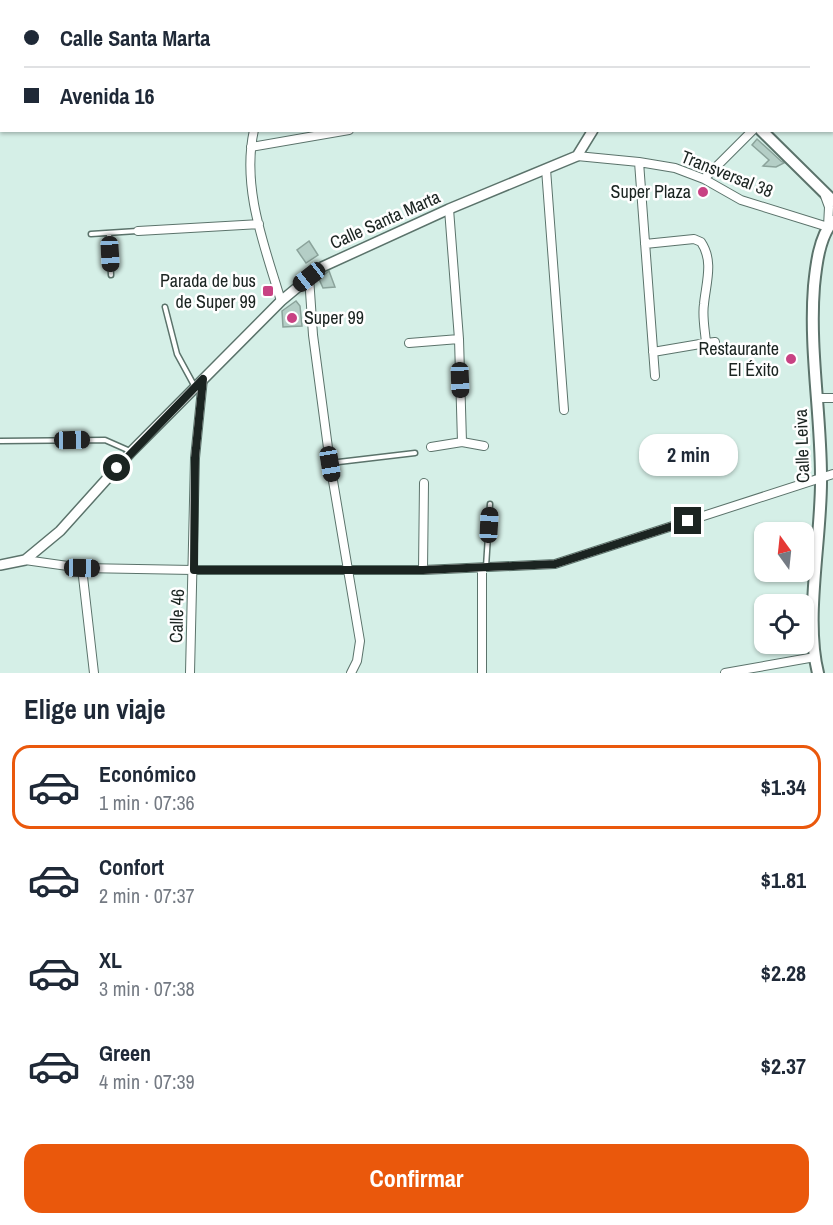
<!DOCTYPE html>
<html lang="es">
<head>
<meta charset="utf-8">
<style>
	:root { --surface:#fff; --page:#f6f6f7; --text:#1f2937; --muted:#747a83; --line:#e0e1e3; --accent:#ea580c }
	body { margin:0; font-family:"Archivo Narrow",sans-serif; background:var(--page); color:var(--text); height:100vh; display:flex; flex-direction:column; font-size:22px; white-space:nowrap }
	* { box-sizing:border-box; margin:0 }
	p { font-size:20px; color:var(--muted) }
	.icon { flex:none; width:33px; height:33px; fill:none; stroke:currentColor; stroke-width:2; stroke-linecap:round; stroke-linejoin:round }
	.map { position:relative; height:673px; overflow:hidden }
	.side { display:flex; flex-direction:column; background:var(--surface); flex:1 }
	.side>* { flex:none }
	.guide { position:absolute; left:0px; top:0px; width:834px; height:132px; box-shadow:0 2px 4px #0004; display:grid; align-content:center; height:132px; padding:0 24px; background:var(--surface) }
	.needle { width:39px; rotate:345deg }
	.tools { position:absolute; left:754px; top:522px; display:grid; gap:12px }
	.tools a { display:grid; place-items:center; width:60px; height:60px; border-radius:12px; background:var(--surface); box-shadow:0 2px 4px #0004; font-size:30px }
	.end { position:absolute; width:27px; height:27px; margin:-14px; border:8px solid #1b2421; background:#fff; box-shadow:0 0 0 3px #fff }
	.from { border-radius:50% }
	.bubble { position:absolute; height:42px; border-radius:18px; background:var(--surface); box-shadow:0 2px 4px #0004; font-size:20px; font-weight:700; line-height:42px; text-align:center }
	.car { position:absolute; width:18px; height:36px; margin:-18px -9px; border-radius:8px; box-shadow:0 0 4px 2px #0007; background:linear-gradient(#222 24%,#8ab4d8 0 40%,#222 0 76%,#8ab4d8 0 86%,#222 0) }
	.guide b { display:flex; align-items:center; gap:21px; height:57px; font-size:22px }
	.guide b+b { border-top:2px solid var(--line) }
	.guide i { width:15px; height:15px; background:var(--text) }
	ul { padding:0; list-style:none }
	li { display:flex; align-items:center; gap:18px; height:84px; margin:0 12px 9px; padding:0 12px; border:3px solid transparent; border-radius:18px }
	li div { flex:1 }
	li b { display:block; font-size:22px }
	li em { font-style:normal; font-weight:700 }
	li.active { border-color:var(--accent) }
	li>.icon { width:54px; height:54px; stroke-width:1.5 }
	h2 { padding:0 24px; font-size:27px; line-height:72px }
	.button { display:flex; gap:12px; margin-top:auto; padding:12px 24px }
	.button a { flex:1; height:69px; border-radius:18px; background:var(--accent); color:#fff; font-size:24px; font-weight:700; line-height:69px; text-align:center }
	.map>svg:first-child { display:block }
	.building { fill:#b4cec6; stroke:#8ba39b; stroke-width:1.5 }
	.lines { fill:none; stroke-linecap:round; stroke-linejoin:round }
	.service-casing { stroke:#5b736b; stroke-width:7 }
	.minor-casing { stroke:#5b736b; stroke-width:10 }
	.tertiary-casing { stroke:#5b736b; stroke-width:12 }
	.secondary-casing { stroke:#5b736b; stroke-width:14 }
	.service { stroke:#fff; stroke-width:4 }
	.minor { stroke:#fff; stroke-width:8 }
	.tertiary { stroke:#fff; stroke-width:9 }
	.secondary { stroke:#fff; stroke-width:10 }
	.route { stroke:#1b2421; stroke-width:8 }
	.poi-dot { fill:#c84283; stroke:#fff; stroke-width:2 }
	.labels { text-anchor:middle; stroke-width:5; stroke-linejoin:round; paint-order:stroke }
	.street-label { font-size:18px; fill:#1b2421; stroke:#fff }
	.poi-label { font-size:18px; fill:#1b2421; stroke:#fff; text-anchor:end }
</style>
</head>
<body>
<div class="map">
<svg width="833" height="673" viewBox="0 0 833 673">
	<rect width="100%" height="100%" fill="#d5efe7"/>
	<path class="building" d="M757,139L781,161L784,163L776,167L763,166L769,160L752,145Z
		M309,241L318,255L306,263L297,250Z
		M329,271L335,287L323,288L319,279Z
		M296,301L300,306L302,326L283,327L282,311Z"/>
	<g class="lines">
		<g class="service-casing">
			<path id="service" d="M109,233L111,275
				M91,234L137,231
				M165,307L177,354L195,387
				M0,441L105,440L130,451
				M330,463L415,453
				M486,567L490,504"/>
		</g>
		<g class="minor-casing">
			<path id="minor" d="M541,0V2
				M331,2L332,0
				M832,53L833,52
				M0,113H2
				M254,130C241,188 265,247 281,301
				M251,147L349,130
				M577,156L639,162L675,168L704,179L741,200L828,227L829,207L825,196
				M639,162L655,376
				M546,169L564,410
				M704,179L753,130
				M449,209L459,339L462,442
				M138,231L259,224
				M645,244L694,239L701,242C714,261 706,283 704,304C702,316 705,330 706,343L653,352
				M309,277L313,335L330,463L360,641L357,661L351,673
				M409,343L459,339
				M706,343L715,342
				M816,398H833
				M431,447L462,442L484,446
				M25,560L82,568L193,570H423L555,564L833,474
				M82,568L94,673
				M482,568V673
				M423,570L424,483
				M190,673L195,458L203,379
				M725,673L815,657"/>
		</g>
		<g class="tertiary-casing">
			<path id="tertiary" d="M0,565L25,560L60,531L131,452L281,301L322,267L449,209L577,156L593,130"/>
		</g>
		<g class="secondary-casing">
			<path id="secondary" d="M805,0L806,2
				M715,2L717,0
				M832,28H833
				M761,130L833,201
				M818,673C804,618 822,536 821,477C821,414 809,349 814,286C816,266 819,237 833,221"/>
		</g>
		<use href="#service" class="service"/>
		<use href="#minor" class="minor"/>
		<use href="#tertiary" class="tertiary"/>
		<use href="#secondary" class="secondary"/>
	</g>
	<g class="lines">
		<path class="route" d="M117,468L203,379L195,458L194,570H423L555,564L688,521"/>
	</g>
	<g class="poi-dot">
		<circle cx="703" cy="192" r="6"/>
		<rect x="262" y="285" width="12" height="12" rx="3"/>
		<circle cx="292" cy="318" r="6"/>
		<circle cx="791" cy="359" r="6"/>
	</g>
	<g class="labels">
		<g class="street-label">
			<text transform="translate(727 174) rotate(22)" y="6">Transversal 38</text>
			<text transform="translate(385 220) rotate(-24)" y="6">Calle Santa Marta</text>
			<text transform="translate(802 446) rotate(-92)" y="6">Calle Leiva</text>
			<text transform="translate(177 616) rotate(-88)" y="6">Calle 46</text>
		</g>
		<g class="poi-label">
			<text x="691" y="198">Super Plaza</text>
			<text x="256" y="287">Parada de bus<tspan x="256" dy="21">de Super 99</tspan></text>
			<text x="304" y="324" text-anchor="start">Super 99</text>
			<text x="779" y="355">Restaurante<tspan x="779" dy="21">El Éxito</tspan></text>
		</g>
	</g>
</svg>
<div class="tools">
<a><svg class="needle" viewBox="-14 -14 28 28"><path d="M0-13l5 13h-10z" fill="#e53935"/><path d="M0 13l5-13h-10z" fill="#747a83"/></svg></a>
<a><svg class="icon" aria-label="locate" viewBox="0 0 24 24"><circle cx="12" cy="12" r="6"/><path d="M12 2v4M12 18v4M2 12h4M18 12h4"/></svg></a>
</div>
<i class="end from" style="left:117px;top:468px"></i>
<i class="end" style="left:688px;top:521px"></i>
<div class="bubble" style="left:639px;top:434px;width:99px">2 min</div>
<i class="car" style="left:110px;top:254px;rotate:177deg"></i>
<i class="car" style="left:309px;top:277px;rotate:232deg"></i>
<i class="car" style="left:460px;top:380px;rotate:178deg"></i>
<i class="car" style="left:72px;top:440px;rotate:89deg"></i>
<i class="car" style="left:330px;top:464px;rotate:171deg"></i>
<i class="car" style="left:489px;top:525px;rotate:3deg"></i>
<i class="car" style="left:82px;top:568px;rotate:91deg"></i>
<div class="guide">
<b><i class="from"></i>Calle Santa Marta</b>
<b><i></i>Avenida 16</b>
</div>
</div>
<section class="side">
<h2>Elige un viaje</h2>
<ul>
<li class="active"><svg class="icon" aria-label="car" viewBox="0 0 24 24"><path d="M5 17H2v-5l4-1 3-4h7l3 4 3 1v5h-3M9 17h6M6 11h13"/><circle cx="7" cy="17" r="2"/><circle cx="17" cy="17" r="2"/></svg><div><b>Económico</b><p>1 min · 07:36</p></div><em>$1.34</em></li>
<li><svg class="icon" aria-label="car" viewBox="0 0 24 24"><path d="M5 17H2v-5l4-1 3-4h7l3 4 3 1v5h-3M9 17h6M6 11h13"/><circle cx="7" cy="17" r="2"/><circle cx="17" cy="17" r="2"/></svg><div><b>Confort</b><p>2 min · 07:37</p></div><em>$1.81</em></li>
<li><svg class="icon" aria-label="car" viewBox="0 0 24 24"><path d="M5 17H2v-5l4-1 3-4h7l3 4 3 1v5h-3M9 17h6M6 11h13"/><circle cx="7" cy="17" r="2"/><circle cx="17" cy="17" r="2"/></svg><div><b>XL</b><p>3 min · 07:38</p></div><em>$2.28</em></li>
<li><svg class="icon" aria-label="car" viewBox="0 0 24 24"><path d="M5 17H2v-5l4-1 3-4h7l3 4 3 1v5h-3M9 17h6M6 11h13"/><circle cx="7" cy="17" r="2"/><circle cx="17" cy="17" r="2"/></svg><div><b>Green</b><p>4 min · 07:39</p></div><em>$2.37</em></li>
</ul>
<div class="button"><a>Confirmar</a></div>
</section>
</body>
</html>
